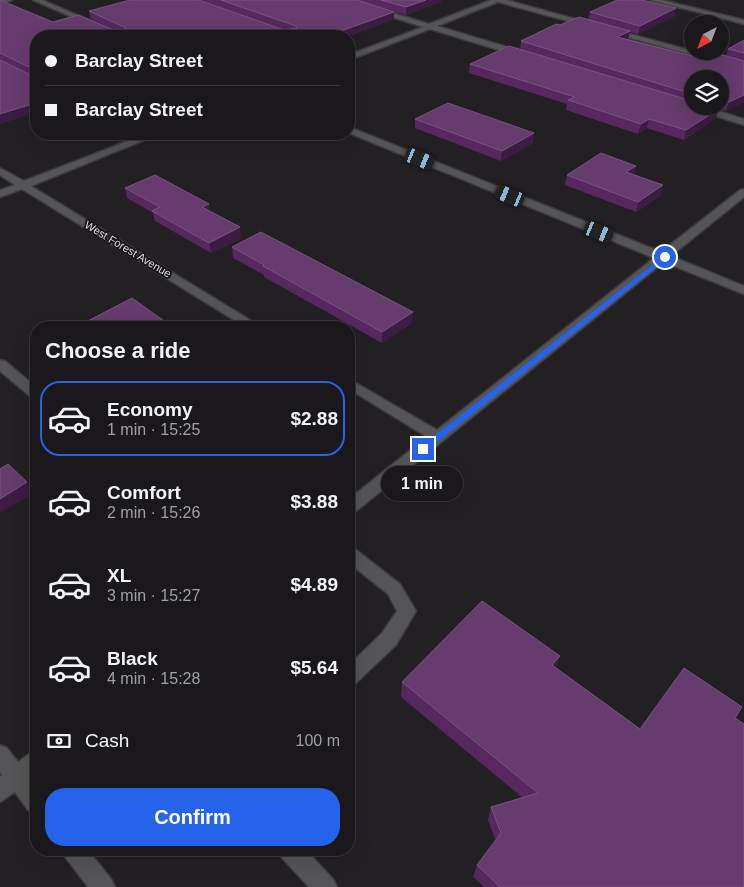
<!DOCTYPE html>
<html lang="en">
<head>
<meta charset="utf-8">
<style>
	:root { --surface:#1a181a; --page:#232123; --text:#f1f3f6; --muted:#9fa0a2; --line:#383739; --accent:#2563eb }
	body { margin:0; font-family:Helvetica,sans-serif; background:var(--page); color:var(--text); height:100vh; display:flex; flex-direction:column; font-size:19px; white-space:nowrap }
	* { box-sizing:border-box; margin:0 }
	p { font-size:16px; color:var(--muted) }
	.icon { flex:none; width:28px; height:28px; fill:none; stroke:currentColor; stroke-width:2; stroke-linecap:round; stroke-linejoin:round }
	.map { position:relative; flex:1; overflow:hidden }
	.panel { position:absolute; left:30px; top:321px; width:325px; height:535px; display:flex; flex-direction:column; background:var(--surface); border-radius:20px; box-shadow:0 5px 20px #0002,0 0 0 1px var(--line) }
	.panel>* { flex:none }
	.hud { position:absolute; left:30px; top:30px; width:325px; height:110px; border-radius:20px; box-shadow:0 5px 20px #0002,0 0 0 1px var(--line); display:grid; align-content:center; height:110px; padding:0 15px; background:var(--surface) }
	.needle { width:32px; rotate:222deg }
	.fabs { position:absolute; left:684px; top:15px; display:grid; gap:10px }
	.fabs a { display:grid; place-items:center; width:45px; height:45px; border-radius:50%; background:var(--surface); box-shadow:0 5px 20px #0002,0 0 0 1px var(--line); font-size:25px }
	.end { position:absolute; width:22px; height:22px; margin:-11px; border:6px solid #2563eb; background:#fff; box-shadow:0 0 0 2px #fff }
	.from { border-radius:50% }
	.bubble { position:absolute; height:35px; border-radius:18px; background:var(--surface); box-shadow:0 5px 20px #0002,0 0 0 1px var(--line); font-size:16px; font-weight:700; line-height:35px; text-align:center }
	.car { position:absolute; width:15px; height:30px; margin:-15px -8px; border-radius:6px; box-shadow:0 0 4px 1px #0007; background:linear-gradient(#222 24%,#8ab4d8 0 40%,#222 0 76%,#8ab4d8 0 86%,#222 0) }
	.hud b { display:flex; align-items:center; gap:18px; height:48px; font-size:19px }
	.hud b+b { border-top:1px solid var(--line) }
	.hud i { width:12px; height:12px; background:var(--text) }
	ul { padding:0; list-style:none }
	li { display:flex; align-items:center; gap:15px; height:75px; margin:0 10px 8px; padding:0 5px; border:2px solid transparent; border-radius:20px }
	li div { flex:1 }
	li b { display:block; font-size:19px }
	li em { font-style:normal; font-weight:700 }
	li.active { border-color:var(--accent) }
	li>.icon { width:45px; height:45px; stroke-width:1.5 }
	h2 { padding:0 15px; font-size:22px; line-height:60px }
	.pay { display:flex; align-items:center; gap:12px; height:55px; padding:0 15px; font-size:19px }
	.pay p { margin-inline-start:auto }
	.primary-button { display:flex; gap:10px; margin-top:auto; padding:10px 15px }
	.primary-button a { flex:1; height:58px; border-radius:20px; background:var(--accent); color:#fff; font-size:20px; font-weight:700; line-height:58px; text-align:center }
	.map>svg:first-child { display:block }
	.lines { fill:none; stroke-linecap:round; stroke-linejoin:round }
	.minor-casing { stroke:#3c3a3d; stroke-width:3 }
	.minor { fill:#555456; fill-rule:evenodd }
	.wall { fill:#572860; fill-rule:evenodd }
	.shaded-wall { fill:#3c1c42 }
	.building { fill:#663b6e; stroke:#785480 }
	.route { fill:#2563eb }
	.labels { text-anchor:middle; stroke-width:4; stroke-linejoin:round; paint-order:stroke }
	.far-street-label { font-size:11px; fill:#deddde; stroke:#191719 }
</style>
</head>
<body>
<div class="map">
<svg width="744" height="887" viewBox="0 0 744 887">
	<rect width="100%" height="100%" fill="#222023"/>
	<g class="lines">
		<g class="minor-casing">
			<path id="minor" d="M0,0H12L0,4Z
				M33,0H42L126,36H116Z
				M340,0H350L429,24L491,0H506L744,65V69L498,2L437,26L524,52V56H518L430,29L349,60V55L423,27Z
				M650,0H662L744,20V24Z
				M696,106H703L744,119V125L696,110Z
				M349,127L661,252L740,190L744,189V197L671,256L744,286V294L664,262L355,512L349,514V499L427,437L349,389V379L437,430L654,258L349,133Z
				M146,134H159L31,186L263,328H247L22,189L0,197V190L15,185L0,175V168L24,181Z
				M0,360L5,361L36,387V399L31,397L0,371Z
				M349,547L355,549L400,584L416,611L396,645L356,683L349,686V665L382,633L397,611L388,594L349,563Z
				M0,745L7,748L18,762L29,754L36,751V774L31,778L36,785V813L28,810L15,792L0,802V777L2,775L0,772Z
				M63,850H88L111,879L115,887H88L66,858Z
				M279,850H306L333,879L337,887H309L282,858Z"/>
		</g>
		<use href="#minor" class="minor"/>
	</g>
	<path class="wall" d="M0,0L53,22L114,30H115L91,19L89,11L284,30L201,0H441V2L406,15L368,4L394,19L349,36H36V113L35,112L0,124V60L34,76L0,60Z
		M590,12L674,16L638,34L630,32L628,39L708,60L726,56L728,49L744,40V102L726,111L718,109L716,118L684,140L647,128L638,134L566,110L567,104L469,73L470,64L520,49L521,41L560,25L588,20ZM692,79H720V106H692Z
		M415,119L533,143L501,161L415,128Z
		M636,166L634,174L661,195L636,212L565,185L567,175Z
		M125,188L210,211L242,238L211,253L155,221L153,213L127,198Z
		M232,247L412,323L382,343L264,277V275L233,258Z
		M556,668L640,729L735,718L744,887H484L473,877L477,865L496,841L488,820L491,807L523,798L401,697L402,682Z"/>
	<path class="shaded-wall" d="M426,0H441V2L406,15V7Z
		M676,8L674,16L638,34L640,26Z
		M394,12V19L349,36H327Z
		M630,31L628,39L617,37Z
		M744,95V102L726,111L729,102Z
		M32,104L35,112L0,124V114Z
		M719,109L716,118L684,140L686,130Z
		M649,119L647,128L638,134L641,124Z
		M534,133L533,143L501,161L502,151Z
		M636,166L633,176L626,172Z
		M663,185L661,195L636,212L638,202Z
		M209,204L210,214L202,207Z
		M240,227L242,238L211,253L209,243Z
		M413,312L412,323L382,343V332Z
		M27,482L32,494L0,513V499Z
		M560,656L555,671L552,665Z"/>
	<path class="building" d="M0,0L53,22L78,15L114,30H124L126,28L89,11L130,0H199L284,30L297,28L296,26L221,0H357L394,12L327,36H36V106L32,104L0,114V60L33,76H35V70L0,53Z
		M381,0H426L406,7Z
		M617,0H642L676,8L640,26L590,12Z
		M579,17L630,31L617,37L708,60L719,54L744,61V95L729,102L720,99V79H692V94L521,41L556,24L560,25Z
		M744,40V53L728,49Z
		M509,46L692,101V106H710L719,109L686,130L649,119L641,124L568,100L575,97L470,64Z
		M448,103L534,133L502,151L415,119Z
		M601,153L636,166L626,172L663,185L638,202L567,175Z
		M155,175L209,204L202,207L240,227L209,243L152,211L160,207L125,188Z
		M261,232L413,312L382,332L263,266L264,265L232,247Z
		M132,298L174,328H86L82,324Z
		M8,464L27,482L0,499V469Z
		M482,601L560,656L552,665L640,729L684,668L742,707L735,718L744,724V887H500L477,865L501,833L491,807L538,793L402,682Z"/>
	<path class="route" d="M665,255L668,256V258L426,451H420V447Z"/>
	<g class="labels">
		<g class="far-street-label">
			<text transform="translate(128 249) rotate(31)" y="4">West Forest Avenue</text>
		</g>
	</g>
</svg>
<div class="fabs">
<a><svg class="needle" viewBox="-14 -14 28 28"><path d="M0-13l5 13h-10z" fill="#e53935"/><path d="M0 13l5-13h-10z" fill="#9fa0a2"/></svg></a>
<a><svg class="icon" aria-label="layers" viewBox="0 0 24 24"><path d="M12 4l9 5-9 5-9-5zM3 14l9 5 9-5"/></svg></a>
</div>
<i class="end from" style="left:665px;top:257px"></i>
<i class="end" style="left:423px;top:449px"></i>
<div class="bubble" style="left:381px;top:466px;width:82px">1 min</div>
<i class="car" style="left:420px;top:159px;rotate:112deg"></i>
<i class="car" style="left:510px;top:196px;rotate:292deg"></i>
<i class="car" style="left:599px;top:232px;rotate:112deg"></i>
<div class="hud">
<b><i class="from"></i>Barclay Street</b>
<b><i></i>Barclay Street</b>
</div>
<section class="panel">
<h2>Choose a ride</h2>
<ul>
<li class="active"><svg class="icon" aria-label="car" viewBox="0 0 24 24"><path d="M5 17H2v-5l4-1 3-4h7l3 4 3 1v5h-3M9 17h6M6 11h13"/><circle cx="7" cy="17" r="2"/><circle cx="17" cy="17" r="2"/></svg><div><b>Economy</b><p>1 min · 15:25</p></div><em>$2.88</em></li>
<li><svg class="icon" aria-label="car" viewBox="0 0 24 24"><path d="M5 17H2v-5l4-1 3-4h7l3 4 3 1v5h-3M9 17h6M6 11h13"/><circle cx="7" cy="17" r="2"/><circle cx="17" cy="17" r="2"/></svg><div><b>Comfort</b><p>2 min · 15:26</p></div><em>$3.88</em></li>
<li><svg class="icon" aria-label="car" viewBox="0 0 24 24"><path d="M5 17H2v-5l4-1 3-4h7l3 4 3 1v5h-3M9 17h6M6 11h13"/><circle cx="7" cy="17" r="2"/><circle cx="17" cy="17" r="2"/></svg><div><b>XL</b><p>3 min · 15:27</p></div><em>$4.89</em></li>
<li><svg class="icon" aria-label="car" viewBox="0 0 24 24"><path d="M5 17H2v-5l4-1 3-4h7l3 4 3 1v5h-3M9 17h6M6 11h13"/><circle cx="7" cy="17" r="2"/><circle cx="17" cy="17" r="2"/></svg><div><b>Black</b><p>4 min · 15:28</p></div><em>$5.64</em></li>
</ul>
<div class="pay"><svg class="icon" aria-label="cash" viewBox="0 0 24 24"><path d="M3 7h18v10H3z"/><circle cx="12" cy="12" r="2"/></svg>Cash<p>100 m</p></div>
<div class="primary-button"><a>Confirm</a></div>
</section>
</div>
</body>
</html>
